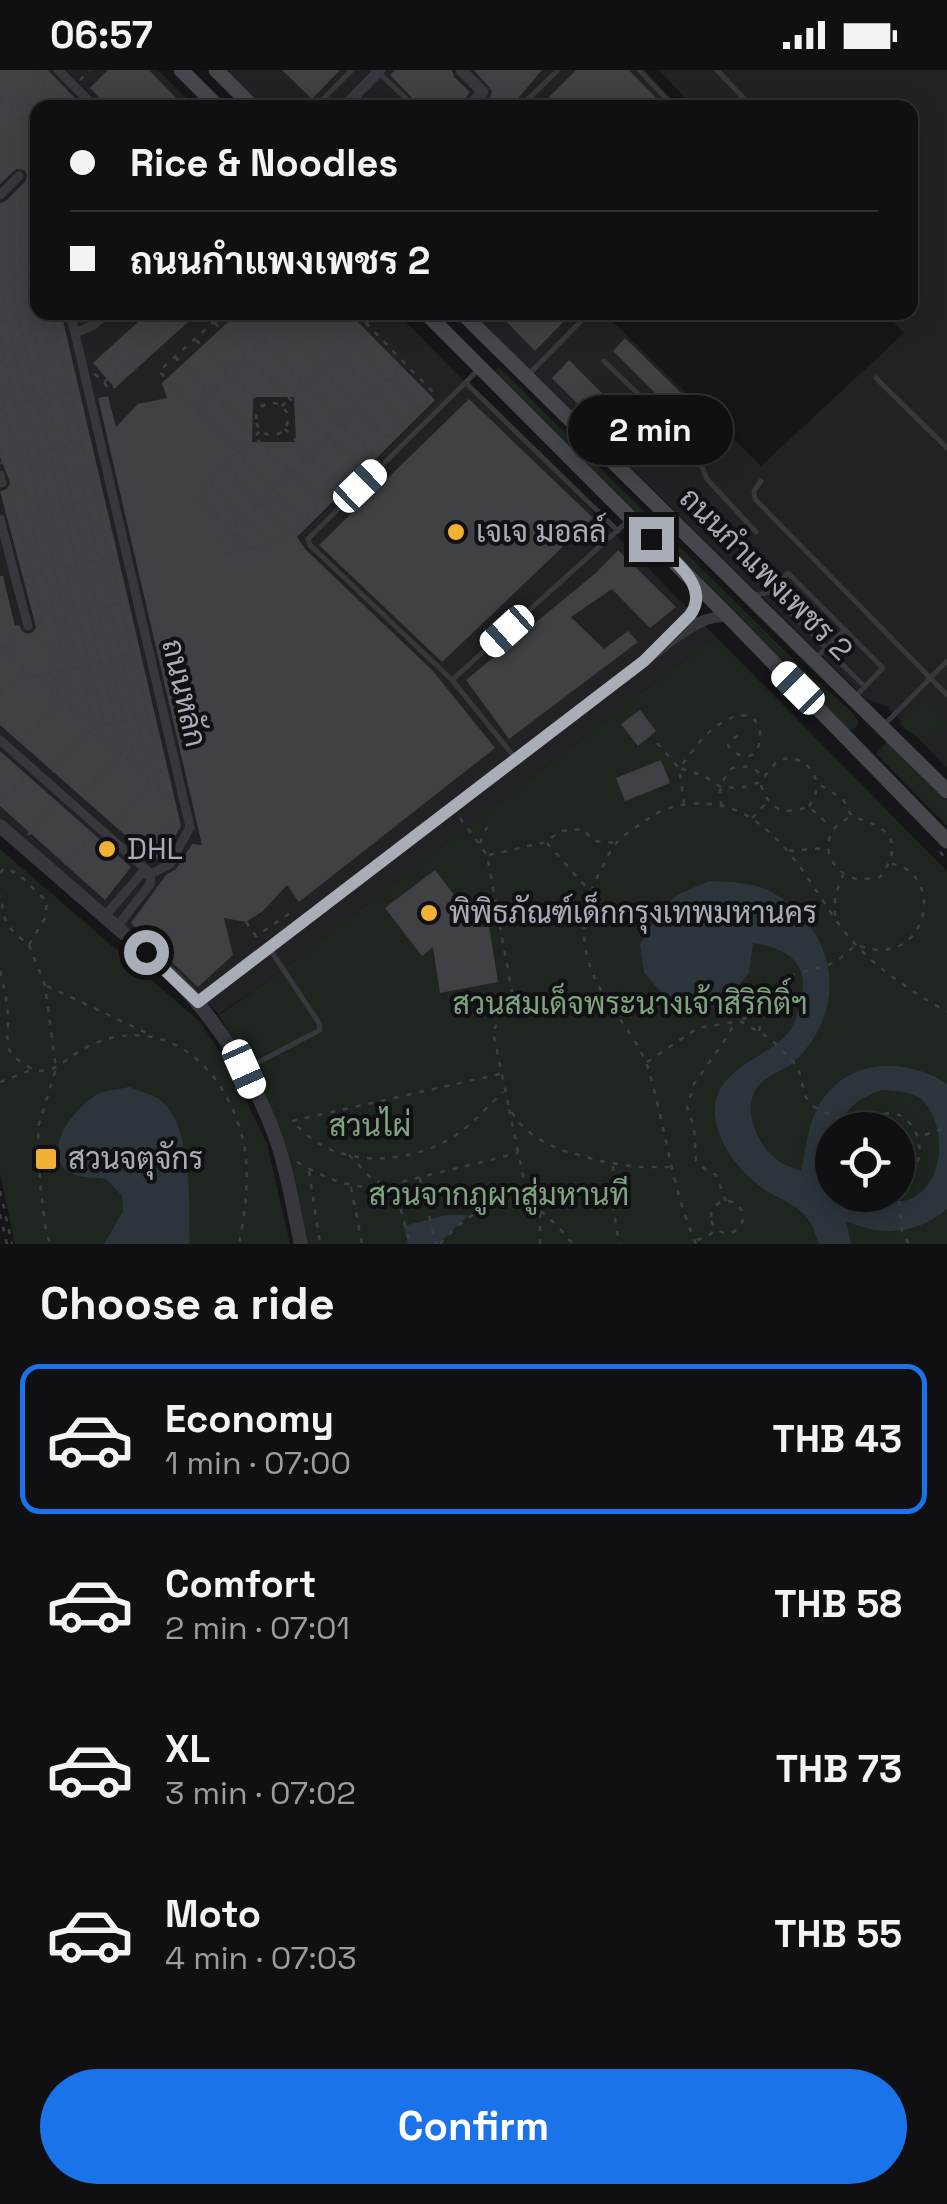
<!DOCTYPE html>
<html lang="en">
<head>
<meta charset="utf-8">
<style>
	:root { --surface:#101012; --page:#19191b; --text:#f1f3f6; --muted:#9c9d9f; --line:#303032; --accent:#1a73e8 }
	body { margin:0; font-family:"Space Grotesk",Sarabun,sans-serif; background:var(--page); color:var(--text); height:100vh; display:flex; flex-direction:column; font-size:38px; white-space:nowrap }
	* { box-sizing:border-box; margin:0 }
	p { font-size:32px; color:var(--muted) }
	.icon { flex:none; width:55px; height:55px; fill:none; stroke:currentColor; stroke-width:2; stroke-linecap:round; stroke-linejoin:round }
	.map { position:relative; height:1174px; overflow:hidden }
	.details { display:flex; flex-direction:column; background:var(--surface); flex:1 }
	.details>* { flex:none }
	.banner { position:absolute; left:30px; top:30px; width:888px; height:220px; border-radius:20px; box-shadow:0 5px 25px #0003,0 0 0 2px var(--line); display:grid; align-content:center; height:220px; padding:0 40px; background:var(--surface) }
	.buttons { position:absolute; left:815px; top:1042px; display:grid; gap:20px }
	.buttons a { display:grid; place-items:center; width:100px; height:100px; border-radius:50%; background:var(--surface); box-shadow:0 5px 25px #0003,0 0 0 2px var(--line); font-size:50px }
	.end { position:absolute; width:45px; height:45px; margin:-22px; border:12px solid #a8adb8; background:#111; box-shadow:0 0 0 5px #111 }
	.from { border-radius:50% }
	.bubble { position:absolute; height:70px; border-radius:35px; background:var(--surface); box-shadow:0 5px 25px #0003,0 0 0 2px var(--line); font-size:32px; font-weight:600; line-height:70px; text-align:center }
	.car { position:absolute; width:30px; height:60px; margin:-30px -15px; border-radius:12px; box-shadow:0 0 8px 2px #0007; background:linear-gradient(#fff 24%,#345 0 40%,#fff 0 76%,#345 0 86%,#fff 0) }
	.banner b { display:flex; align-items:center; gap:35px; height:95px; font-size:38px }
	.banner b+b { border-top:2px solid var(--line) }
	.banner i { width:25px; height:25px; background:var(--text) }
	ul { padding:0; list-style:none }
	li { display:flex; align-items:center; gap:30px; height:150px; margin:0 20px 15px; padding:0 20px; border:5px solid transparent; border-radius:20px }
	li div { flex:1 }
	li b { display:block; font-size:38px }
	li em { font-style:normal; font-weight:600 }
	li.selected { border-color:var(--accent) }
	li>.icon { width:90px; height:90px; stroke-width:1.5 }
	h2 { padding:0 40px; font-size:45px; line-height:120px }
	.button { display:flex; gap:20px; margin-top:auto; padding:20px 40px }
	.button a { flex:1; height:115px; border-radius:60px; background:var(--accent); color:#fff; font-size:40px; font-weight:600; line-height:115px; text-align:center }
	.status { display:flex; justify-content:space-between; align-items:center; height:70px; padding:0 50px; background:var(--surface); direction:ltr }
	.status svg { height:28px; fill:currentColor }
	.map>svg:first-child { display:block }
	.built { fill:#222225 }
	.green { fill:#1e261f; fill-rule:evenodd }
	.water { fill:#2c353c; fill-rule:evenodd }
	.building { fill:#404145; fill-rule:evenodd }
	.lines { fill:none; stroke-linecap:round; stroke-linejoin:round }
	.path { stroke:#3d3f44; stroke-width:2.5; stroke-dasharray:5 8; stroke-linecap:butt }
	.service { stroke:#37383d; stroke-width:5 }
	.pedestrian { stroke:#37383d; stroke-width:9 }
	.minor { stroke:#37383d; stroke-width:11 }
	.tertiary { stroke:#37383d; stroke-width:14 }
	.secondary { stroke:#45474d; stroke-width:15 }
	.route { stroke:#a8adb8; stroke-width:12 }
	.poi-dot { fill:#f2b134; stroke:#111113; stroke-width:4 }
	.labels { text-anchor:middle; stroke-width:8; stroke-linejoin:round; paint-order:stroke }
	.poi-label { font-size:30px; fill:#a8adb8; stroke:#111113; text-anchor:start }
	.street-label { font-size:30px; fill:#a8adb8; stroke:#111113 }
	.park-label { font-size:30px; fill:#7fa381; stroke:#111113 }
</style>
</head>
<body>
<div class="status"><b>06:57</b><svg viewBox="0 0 49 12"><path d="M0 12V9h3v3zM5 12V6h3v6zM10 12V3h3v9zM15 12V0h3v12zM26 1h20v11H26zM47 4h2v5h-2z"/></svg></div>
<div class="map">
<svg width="947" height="1174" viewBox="0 0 947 1174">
	<rect width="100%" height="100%" fill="#161618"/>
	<path class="built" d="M0,0H158L195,37L38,38V242L397,243L715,566L260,917L219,944L0,752Z
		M226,0H645L679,37H265Z
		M659,0H947V698L886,636L866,629L473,243H604L761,396L904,263L885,243L910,242V38L694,37Z"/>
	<path class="green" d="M499,297L799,595L851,641L859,652L856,657L850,660L846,659L494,303Z
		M715,566L947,801V1174H307L243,985L219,945L260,917ZM832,1060H898V1125H832Z
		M928,627L947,648V656L936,660L924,672L899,654Z
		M887,671L947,730V756L876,684Z
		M0,779L199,951L228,993L267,1074L290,1174H15L0,1104Z"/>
	<path class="water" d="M709,811C731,812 756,812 775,824C829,857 848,922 809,975C805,980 799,988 794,992C781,1003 759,1007 753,1025C745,1049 760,1078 780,1092C786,1096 794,1098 801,1101C806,1081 807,1058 817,1039C842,989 904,985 947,1014V1139C918,1164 881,1167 846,1151L851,1174H819C816,1167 814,1158 810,1152C799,1133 776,1129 761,1117C739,1101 718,1073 715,1046C711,999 765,990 788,963C794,955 798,945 800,935C811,894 790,879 753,873L749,903L731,924L707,940L683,936L664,925L644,903L640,874L659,843L677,825ZM882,1020C894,1021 909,1021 920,1028C947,1051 947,1113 910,1129C894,1136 880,1129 864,1125C855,1123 842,1125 832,1125V1060H838C846,1037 859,1028 882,1020Z
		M129,1017C138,1021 150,1024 159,1029C193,1053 189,1136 190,1174H104L123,1141L122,1126L106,1109C95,1107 77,1109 67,1101C41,1079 76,1036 98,1024C107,1020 120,1019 129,1017Z
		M446,1145H469L438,1174H408L404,1156Z"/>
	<path class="building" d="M0,0H48L84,38H38V242H61L181,756L164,786L159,789L150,787L0,655V506H3L15,556L19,555L22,561L27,564L33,562L36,557L0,421L7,419L10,412L0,387V133L6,131L25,112L27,105L24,100L16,99L0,114Z
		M108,0H149L186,38H109L90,18Z
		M282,0H340L312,29Z
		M395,0H452L454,7L470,22L458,38H422L390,5Z
		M474,0H542L510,38H481L490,28L492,21Z
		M576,0H629L666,38H538Z
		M149,242H199L115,318L93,293Z
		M239,242H348L435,330L297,467L306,480L433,601L495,678L299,832L287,815L263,841L246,852L224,848L233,885L198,917L131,853L166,805L176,799L192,774L202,775L98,328L108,326L116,357L138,334L167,328L162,313ZM253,327H294L296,372H252Z
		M497,242H573L535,281Z
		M625,268L729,370L715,383L613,281Z
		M569,290L643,364L625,382L552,308Z
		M469,329L593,448L442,592L319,475Z
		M618,480L676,537L650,558L612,519L571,547L604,579L628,561L638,572L509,669L466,610L597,502Z
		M640,640L656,661L638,676L621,654Z
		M0,681L131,797L105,830L0,736Z
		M661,690L670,713L625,731L616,708Z
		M435,800L479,857L489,856L498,912L440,923L433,877L422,886L385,838Z"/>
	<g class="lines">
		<path class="path" d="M33,0L70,38
			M80,10L90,0
			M0,28L38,63
			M0,87L11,98
			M27,98L38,87
			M0,146L36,182
			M0,156L38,118
			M0,175L38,137
			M38,185L10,212L49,382L122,678L120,684L81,727
			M0,191L38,154
			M38,200L22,215L97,539L133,681L125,688
			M0,208L38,170
			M0,210L38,219
			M0,215L50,438L105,656
			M38,217L36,219L38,228
			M41,242L136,648L149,695L138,699
			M51,242L162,707L151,711L114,755
			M162,242L95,304L111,320L197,242
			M225,242L159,301L304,451
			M236,242L371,383
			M267,242L387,367
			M298,242L403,351
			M327,242L417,337
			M0,252L38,243
			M215,253L357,397
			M0,268L66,547L94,654L92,659
			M196,270L261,335
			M175,287L320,433
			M0,292L67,277
			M104,312L180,242
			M0,318L67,599L73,631L68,638
			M256 349a16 16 0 1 1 32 0a16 16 0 1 1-32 0Z
			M197,336L292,242
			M282,336L378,242
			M0,339L77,321
			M285,359L338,415
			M0,378L4,395
			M0,393L89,372
			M225,397L289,464
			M210,413L271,474
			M10,418L44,552L60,630L20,673
			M11,447L101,427
			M216,474L402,294
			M246,476L196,425L261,360
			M225,484L283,471L434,323L355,242
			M26,507L115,486
			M38,554L127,532
			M1,577L174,731
			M1,577L12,574V563L21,559
			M34,607L137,582
			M0,625L23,600
			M94,658L154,643
			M738,666L730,670L728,676C766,717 777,622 725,651C705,661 693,681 679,698L704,706L721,717L741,718L760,712L778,690L791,688L804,692L813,702L817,713L843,729L852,747C890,756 905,773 880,807C868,809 856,811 846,805C820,789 823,756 852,747
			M657,673L679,698L684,733
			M53,702L91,660
			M761,715C770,741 783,745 809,737L831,757
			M4,730L24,707
			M722,736C717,721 722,710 732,698C746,695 752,696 763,706
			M809,736L815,727L817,715
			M460,748L487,785L512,922L493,962L509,1038L519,1053L535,1067L558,1079L600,1091L637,1097H670
			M752,748L767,732
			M28,765L57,736
			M480,773L487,757
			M547,773L588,819
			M789,781L825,778
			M940,782L947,790
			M146,784L178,749
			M489,785L546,772L560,761L583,759L594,771L615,773
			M64,794L90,766
			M0,803L5,798C27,807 29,817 47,831L45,848L29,875C10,860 2,853 2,827L0,826
			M835,846V826L843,805
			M246,852L256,866L289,844
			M29,875L45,915L56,999L38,1057L40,1113L46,1161L50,1174
			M0,901C4,916 7,931 8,946C9,973 0,981 29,997C51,1009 65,989 83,979C91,975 102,970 111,968C182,952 231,1011 244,1075C250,1107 245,1143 239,1174
			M47,916L153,966
			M743,950L768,931
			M759,961C766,936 772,912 798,903C809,900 820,898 830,894C839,891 848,881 856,875C864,877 872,880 880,880C933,880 940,800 891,794
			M647,992L698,958L740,951L771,969L798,997L805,1026L813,1036L858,1060
			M500,1004L292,1051C303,1062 315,1073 329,1079C373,1097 426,1088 463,1060C477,1049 490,1034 503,1022
			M0,1012L31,1000
			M509,1039L529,1134
			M864,1060C902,1008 947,1092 898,1110
			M925,1065L947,1057
			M349,1085L373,1110L389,1115L518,1083
			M297,1092C318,1104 340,1115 365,1117
			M613,1096V1135L619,1174
			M309,1101L320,1174
			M420,1108L436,1174
			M394,1114L410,1174
			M351,1117L362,1174
			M898,1118L902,1162L909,1174
			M0,1121L12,1174
			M726,1131L716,1105L707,1101L696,1090L694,1057L687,1037L694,1014L729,964L734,953
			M711 1147a16 16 0 1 1 32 0a16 16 0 1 1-32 0Z
			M540,1143V1174
			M0,1144L7,1174
			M697,1170L711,1164L714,1157
			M440,1174C460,1151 499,1119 532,1136C548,1144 561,1160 573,1174
			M696,1174C671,1116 666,1058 648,998C639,972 619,950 605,927C578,884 577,841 602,798C606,789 611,779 617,772C626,763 638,756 648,749C673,730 714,729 742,743C789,768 811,816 841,857C868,894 908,919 947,942"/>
		<path class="service" d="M639,0L675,38
			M717,0L753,38
			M378,2L416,38
			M314,38L352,0
			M519,38L558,0
			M604,291L694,378L707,409L756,462
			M478,300L308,469L310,475L452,610L516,689
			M528,305L590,242
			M876,308L947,378
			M466,313L618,461
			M622,395L665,350
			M761,411L754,421L755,429L947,625
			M770,522L865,617
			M756,525L770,522L788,503L883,598L856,626
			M816,588L844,560
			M452,610L629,450
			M883,656L947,591
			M245,999L320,960L319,953L271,881"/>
		<path class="pedestrian" d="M58,0L96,38
			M0,125L19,106
			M75,263L94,255L108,242
			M0,405L2,413H0
			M0,449L28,556
			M0,670L151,804L170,794L190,757L70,242
			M105,846L141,804H151L150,814L117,857"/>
		<path class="minor" d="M461,0L483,22L467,38
			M343,38L380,0
			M676,560C693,542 700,537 693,512
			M198,932L672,570C690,557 705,546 728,546"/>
		<path class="tertiary" d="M0,756L174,907C218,952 255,1009 276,1069C288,1102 293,1140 301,1174"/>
		<path class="secondary" d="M181,0L219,38
			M216,0L254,38
			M425,242L728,546L947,771
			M461,242L947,721"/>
	</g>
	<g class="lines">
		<path class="route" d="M146,882L198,932L644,591L690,545C712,516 670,487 651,469"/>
	</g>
	<g class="poi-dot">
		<circle cx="456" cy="462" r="10"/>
		<circle cx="107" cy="779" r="10"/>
		<circle cx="429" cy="843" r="10"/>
		<rect x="34" y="1077" width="24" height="24" rx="5"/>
	</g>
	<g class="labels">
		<g class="poi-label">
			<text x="476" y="472">เจเจ มอลล์</text>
			<text x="127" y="789">DHL</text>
			<text x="449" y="853">พิพิธภัณฑ์เด็กกรุงเทพมหานคร</text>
			<text x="68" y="1099">สวนจตุจักร</text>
		</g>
		<g class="street-label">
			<text transform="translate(766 504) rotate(45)" y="10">ถนนกำแพงเพชร 2</text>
			<text transform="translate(184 623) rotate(77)" y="10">ถนนหลัก</text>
		</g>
		<g class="park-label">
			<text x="630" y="944">สวนสมเด็จพระนางเจ้าสิริกิติ์ฯ</text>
			<text x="370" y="1066">สวนไผ่</text>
			<text x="499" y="1135">สวนจากภูผาสู่มหานที</text>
		</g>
	</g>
</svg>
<div class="buttons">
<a><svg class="icon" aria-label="locate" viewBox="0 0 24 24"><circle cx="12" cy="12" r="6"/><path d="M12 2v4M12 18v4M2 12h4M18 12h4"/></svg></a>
</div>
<i class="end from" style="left:146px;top:882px"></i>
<i class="end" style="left:651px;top:469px"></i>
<div class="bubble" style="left:568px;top:325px;width:165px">2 min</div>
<i class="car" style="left:360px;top:416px;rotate:46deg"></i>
<i class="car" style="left:507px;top:561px;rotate:228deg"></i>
<i class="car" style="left:798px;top:618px;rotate:315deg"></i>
<i class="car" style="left:244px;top:999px;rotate:156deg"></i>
<div class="banner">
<b><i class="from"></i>Rice &amp; Noodles</b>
<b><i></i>ถนนกำแพงเพชร 2</b>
</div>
</div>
<section class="details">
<h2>Choose a ride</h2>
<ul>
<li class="selected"><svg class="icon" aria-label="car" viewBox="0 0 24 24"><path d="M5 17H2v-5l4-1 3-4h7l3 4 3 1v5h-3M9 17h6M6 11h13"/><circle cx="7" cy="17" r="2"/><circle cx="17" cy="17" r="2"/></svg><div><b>Economy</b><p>1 min · 07:00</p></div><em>THB 43</em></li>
<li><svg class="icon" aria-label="car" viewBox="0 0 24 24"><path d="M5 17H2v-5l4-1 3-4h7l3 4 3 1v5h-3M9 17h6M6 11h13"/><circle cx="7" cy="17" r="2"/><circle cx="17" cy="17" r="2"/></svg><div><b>Comfort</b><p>2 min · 07:01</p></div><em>THB 58</em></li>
<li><svg class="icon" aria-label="car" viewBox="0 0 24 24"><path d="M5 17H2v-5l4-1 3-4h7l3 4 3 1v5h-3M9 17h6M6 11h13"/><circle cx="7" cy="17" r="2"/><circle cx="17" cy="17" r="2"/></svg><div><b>XL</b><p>3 min · 07:02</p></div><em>THB 73</em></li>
<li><svg class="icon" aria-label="car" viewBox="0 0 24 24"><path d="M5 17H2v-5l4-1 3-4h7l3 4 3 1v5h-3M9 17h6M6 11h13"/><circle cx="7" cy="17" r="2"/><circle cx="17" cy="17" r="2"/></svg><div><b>Moto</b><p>4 min · 07:03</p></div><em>THB 55</em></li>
</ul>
<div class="button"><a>Confirm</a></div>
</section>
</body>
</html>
